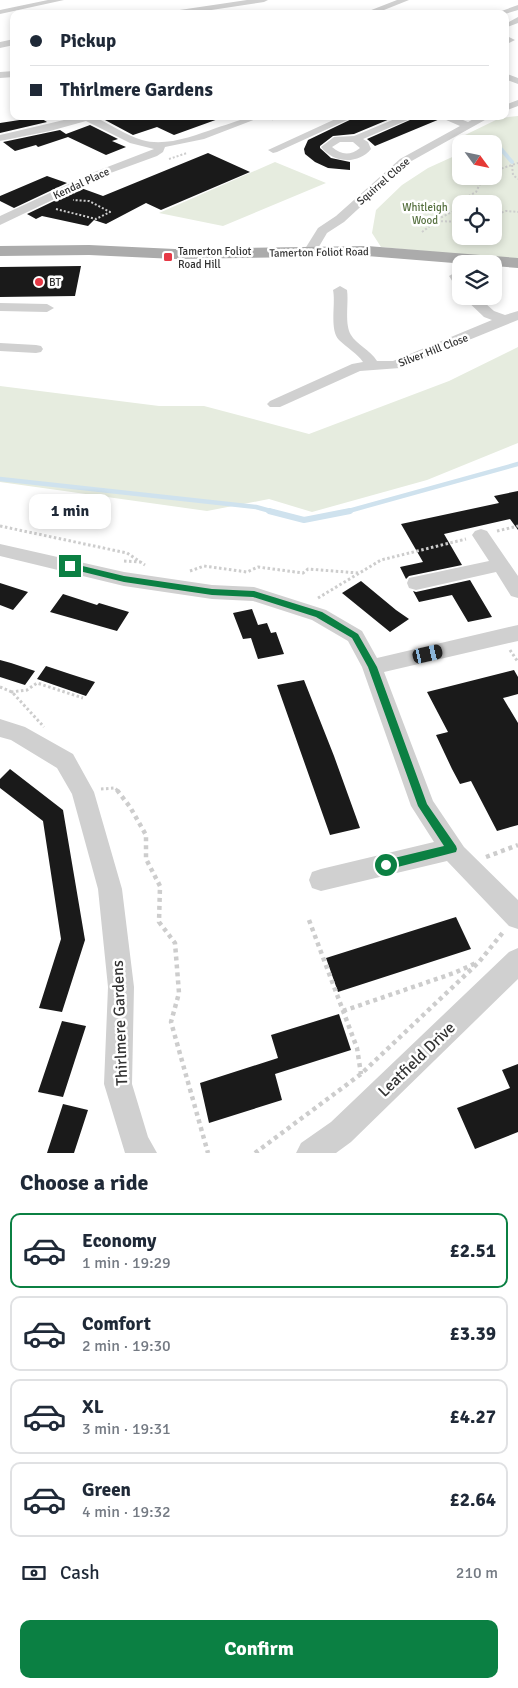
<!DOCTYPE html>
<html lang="en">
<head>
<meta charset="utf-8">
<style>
	:root { --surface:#fff; --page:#f2f2f3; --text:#1f2937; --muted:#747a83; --line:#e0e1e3; --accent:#0b8043 }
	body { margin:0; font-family:Signika,sans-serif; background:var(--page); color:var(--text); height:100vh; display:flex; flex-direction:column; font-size:19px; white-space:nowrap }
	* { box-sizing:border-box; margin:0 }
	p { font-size:16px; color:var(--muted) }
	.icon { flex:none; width:28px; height:28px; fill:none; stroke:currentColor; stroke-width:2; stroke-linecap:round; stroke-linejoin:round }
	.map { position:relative; height:1153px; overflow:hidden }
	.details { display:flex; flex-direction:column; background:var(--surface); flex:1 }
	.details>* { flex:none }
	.banner { position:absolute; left:10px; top:10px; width:499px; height:110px; border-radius:10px; box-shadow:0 2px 8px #0003; display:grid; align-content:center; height:110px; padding:0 20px; background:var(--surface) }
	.needle { width:32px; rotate:123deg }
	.fabs { position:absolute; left:452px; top:135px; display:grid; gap:10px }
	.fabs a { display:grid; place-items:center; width:50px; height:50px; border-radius:10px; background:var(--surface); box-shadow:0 2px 8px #0003; font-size:25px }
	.end { position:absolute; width:22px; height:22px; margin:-11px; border:6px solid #0b8043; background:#fff; box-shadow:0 0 0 2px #fff }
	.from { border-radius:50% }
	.bubble { position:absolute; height:35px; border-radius:10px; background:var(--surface); box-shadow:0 2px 8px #0003; font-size:16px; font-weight:700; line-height:35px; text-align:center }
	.car { position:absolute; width:15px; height:30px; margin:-15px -8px; border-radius:6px; box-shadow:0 0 4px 1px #0007; background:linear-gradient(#222 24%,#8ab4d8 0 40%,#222 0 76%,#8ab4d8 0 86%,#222 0) }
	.banner b { display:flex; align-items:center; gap:18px; height:48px; font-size:19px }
	.banner b+b { border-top:1px solid var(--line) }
	.banner i { width:12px; height:12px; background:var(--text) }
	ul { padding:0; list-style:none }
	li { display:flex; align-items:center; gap:15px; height:75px; margin:0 10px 8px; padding:0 10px; border:2px solid var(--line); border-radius:10px }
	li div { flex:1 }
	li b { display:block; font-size:19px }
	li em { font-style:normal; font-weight:700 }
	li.current { border-color:var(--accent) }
	li>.icon { width:45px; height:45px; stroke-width:1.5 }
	h2 { padding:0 20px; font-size:22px; line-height:60px }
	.pay { display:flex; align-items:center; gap:12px; height:55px; padding:0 20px; font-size:19px }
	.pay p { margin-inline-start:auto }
	.action { display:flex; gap:10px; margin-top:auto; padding:10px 20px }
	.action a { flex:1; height:58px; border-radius:10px; background:var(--accent); color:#fff; font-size:20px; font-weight:700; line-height:58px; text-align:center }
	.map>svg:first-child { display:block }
	.green { fill:#e6ecdf; fill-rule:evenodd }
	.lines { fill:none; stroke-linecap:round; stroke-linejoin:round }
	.stream-far2 { stroke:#cfe2ee; stroke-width:4 }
	.stream-far1 { stroke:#cfe2ee; stroke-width:4.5 }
	.stream { stroke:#cfe2ee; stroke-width:6 }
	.building { fill:#1a1a1a }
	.path-far3 { stroke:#cdcdcd; stroke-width:1; stroke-dasharray:1 1; stroke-linecap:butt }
	.path-far2 { stroke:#cdcdcd; stroke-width:2; stroke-dasharray:2 2; stroke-linecap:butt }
	.path-far1 { stroke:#cdcdcd; stroke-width:3; stroke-dasharray:2.5 2.5; stroke-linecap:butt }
	.path { stroke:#cdcdcd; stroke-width:4.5; stroke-dasharray:4 4; stroke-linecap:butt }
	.minor { fill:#d0d0d0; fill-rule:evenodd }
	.major { fill:#ababab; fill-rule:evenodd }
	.route { fill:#0b8043 }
	.poi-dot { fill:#e63946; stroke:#fff; stroke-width:2 }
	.labels { text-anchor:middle; stroke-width:5; stroke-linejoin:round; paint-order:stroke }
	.far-street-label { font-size:11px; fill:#333; stroke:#fff }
	.far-park-label { font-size:11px; fill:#56703f; stroke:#fff }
	.far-poi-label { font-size:11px; fill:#333; stroke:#fff; text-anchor:start }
	.near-street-label { font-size:16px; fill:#333; stroke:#fff }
</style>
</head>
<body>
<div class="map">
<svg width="518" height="1153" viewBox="0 0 518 1153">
	<rect width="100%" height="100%" fill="#fff"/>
	<path class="green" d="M518,116V260L381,247L372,233L376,210L402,185L428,168L461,153V176H494V144H464L465,135L500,118ZM461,204H494V236H461Z
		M275,162L326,183L223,226L159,213Z
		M518,347V443L427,480L312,512L269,499L207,511L0,482V386L159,406H204L309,434L449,381Z"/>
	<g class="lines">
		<path class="stream-far2" d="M501,149L512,162"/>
		<path class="stream-far1" d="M0,479L256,507L274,512
			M345,512L518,464"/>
		<path class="stream" d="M269,511L304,520L350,511"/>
	</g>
	<path class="building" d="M116,116H221V118L174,135L157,127L133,135L105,120Z
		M358,116H397L354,134L333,136L320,146V148L331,158L350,162V170L328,168L315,162L305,154L304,149L308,140Z
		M419,116H435L440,119L375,146L367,139Z
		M39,117L47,122L0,133V123Z
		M90,125L118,139L112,141L126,147L106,155L68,137L38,147L36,145L15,151L3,142L60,130L66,134Z
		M208,153L250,172L161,210L146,203L106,224L94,220L88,226L42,216L36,219L27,214L81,188L103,196Z
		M47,176L67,183L14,208L0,201V196Z
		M81,266L75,296L0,297V267Z
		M518,491V530L510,519L444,534L462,565L409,576L406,579L400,567L423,562L401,524L499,503L494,496Z
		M470,580L492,617L468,622L452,595L419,602L413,591L416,592Z
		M361,581L396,610L409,619L390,632L342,593Z
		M0,583L28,592L13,610L0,605Z
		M63,594L97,605L99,603L129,612L117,631L50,612Z
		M252,609L258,625L267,623L271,633L276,632L284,654L258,659L251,638L243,639L233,613Z
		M0,660L11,663L35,671L25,685L0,677Z
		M46,666L70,674L95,682L86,696L37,679Z
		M514,670L518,677V694L503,698L518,723V825L497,831L471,781L460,784L452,769L436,735L448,732L427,692Z
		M304,680L334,756L360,828L330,835L277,685Z
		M10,769L63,810L85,940L62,1012L39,1008L61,939L43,821L0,788V779Z
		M456,917L471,949L338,992L326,958Z
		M339,1014L351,1050L275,1074L282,1100L209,1123L200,1083L278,1058L271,1035Z
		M62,1021L86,1026L63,1097L38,1092Z
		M518,1064V1132L475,1149L457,1108L510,1088L502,1070Z
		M63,1104L88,1110L74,1153H47Z"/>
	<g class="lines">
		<path class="path-far3" d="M272,120L280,116"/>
		<path class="path-far2" d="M454,145L461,151
			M169,159L187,153
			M512,165L513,175L518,179
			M494,171L518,163
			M56,209L96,219L110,212L89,201L73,200
			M494,215L506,211L518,212
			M437,221L461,222
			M422,232L442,217L454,211L460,201L476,192L484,176"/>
		<path class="path-far1" d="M0,526L127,553L145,565
			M497,531L518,526
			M124,561L140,562
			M190,571L204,566L247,572L258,567L303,573L308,569L358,573
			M318,598L381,560L466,539
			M510,650L518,662
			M0,687L12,692L44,727
			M11,692L27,690L37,683L83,698
			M101,789L115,788L118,791"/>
		<path class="path" d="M117,790L130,807L146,835V859L160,886L159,922L175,943L179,993L171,1022L208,1153
			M486,857L518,845
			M309,920L357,1048L361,1074
			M343,1011L454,973L476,963
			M255,1153L361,1074L479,962L504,931"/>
		<path class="minor" d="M48,0H64L0,14V10Z
			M247,0H268L264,2L185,14H162L166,12Z
			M397,0H409L374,14H361Z
			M518,5V10L505,14H493Z
			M518,17V23L505,28V24Z
			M505,35L515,40L505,45Z
			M14,39V45L0,48V42Z
			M14,71V77L0,78V72Z
			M505,73L518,78V84L505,79Z
			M518,100V106L505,111V105Z
			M81,116H98L97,118C111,125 126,135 142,140C165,147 194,136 216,128C233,123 247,116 264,116L204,139L165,147L163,152L157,156L105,175L0,225V216L97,171L154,149L130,143L86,121L50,131L0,141V135Z
			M342,116H356L277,152L273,153L268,150Z
			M402,116H417L363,139L368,142L371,149C358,165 333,163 321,147L334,137L354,136ZM340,142H353L360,148C350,156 341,155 332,147Z
			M437,116H453L468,122L479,116H492L408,163L344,222L327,233L314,255H304L303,252L318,228L336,216L400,159L460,126Z
			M456,272L461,274V288L456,287L449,276Z
			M340,286L347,290C349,303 344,323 351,335C356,344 370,350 377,361H393L492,320L484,317L462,296H477L494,311L505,315L518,311V320L400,368L360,371L280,407H270L267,404L270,401L352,364L363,362C357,353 347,348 339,340C329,329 336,304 333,290Z
			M0,303L47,304L54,308L47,312L0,311Z
			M0,343L36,345L41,346L43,349L41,352L36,353L0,351Z
			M481,529L487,531L518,576V598L511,596L496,572L416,590L409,588L407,583L409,578L489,561L472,535L475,531Z
			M0,544L124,572L212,585L254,587L326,610L362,631L377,658L518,625V641L384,672L433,801L464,847L518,900V929L509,926L447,861L321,891L312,888L309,880L312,872L321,869L434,842L411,806L362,667L348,641L312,620L253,601L212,599L124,586L0,556Z
			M0,719L25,727L73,754L94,792L122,889L134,987L132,1084L148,1137L157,1153H125L104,1084L108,987L98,889L72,794L57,768L11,740L0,737Z
			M518,948V979L351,1142L336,1153H296L301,1143L331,1122L509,952Z"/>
		<path class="major" d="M89,245L175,249L367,246L518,258V268L494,266V264H466L367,256L175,259L89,255L0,256V246Z"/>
	</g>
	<path class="route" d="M70,563L124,576L212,589L254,591L322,612L358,634L377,667L427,804L456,846L457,849L456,852L386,870L382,868L381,865L382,861L386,860L444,846L418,806L368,667L352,638L316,617L253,597L212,595L124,582L67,568V564Z"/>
	<g class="poi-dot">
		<rect x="163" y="252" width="10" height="10" rx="2.5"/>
		<circle cx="39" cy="282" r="5"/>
	</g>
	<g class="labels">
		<g class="far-street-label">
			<text transform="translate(383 181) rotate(-41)" y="4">Squirrel Close</text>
			<text transform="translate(81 183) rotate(-25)" y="4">Kendal Place</text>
			<text transform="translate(319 252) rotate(-1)" y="4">Tamerton Foliot Road</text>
			<text transform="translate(433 350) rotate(-21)" y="4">Silver Hill Close</text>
		</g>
		<g class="far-park-label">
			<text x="425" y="211">Whitleigh<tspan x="425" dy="13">Wood</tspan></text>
		</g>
		<g class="far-poi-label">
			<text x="178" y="255">Tamerton Foliot<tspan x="178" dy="13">Road Hill</tspan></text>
			<text x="49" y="286">BT</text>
		</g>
		<g class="near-street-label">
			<text transform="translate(119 1023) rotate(-92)" y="6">Thirlmere Gardens</text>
			<text transform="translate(416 1059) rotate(-44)" y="6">Leatfield Drive</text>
		</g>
	</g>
</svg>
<div class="fabs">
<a><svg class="needle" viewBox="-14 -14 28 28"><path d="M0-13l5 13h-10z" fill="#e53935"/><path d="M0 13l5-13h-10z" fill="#747a83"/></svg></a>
<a><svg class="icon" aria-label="locate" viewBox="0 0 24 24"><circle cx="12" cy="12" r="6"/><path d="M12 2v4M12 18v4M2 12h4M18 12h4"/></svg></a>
<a><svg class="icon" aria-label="layers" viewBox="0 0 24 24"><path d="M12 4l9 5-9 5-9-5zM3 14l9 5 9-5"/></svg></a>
</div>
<i class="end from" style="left:386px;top:865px"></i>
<i class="end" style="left:70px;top:566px"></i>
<div class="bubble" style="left:29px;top:494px;width:82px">1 min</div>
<i class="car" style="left:428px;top:654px;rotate:77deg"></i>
<div class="banner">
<b><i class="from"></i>Pickup</b>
<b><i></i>Thirlmere Gardens</b>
</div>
</div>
<section class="details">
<h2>Choose a ride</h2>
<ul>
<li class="current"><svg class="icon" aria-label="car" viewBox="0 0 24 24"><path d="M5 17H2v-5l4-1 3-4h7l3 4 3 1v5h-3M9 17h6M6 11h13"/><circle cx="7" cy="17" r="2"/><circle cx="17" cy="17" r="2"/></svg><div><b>Economy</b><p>1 min · 19:29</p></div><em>£2.51</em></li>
<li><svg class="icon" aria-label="car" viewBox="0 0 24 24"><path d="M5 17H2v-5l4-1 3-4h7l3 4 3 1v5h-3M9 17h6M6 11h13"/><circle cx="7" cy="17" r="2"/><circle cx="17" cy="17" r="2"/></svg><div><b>Comfort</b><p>2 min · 19:30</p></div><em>£3.39</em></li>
<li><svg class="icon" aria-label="car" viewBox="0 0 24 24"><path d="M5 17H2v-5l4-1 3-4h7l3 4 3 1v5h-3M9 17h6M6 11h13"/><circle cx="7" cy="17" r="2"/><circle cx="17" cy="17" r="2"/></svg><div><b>XL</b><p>3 min · 19:31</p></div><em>£4.27</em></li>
<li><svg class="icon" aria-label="car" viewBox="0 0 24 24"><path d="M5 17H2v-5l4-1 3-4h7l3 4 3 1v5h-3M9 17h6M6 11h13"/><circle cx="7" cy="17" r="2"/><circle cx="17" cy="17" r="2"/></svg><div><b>Green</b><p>4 min · 19:32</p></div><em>£2.64</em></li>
</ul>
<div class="pay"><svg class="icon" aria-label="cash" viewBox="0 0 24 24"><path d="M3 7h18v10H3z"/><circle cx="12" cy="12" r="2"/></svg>Cash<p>210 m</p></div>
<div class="action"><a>Confirm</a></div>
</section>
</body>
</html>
